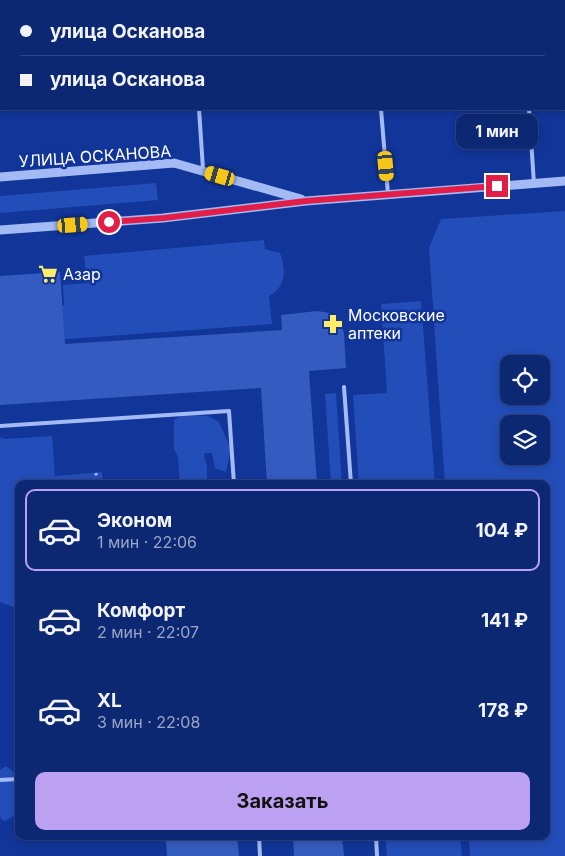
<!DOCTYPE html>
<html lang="ru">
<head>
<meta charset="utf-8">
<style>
	:root { --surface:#0d2873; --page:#163078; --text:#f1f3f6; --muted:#9aa6c4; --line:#2d4485; --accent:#bca0f2 }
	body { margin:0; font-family:Inter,sans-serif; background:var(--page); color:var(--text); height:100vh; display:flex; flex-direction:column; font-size:19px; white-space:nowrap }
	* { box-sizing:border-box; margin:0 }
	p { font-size:16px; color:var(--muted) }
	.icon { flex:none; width:28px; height:28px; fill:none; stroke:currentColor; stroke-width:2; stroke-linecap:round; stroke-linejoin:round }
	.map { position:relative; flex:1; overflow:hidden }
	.panel { position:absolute; left:15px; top:480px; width:535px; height:360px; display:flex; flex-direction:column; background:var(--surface); border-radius:10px; box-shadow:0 2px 8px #0003,0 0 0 1px var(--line) }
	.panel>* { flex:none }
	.guide { position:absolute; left:0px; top:0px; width:565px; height:110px; box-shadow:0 2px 8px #0003,0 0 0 1px var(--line); display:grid; align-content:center; height:110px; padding:0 20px; background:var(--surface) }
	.fabs { position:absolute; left:500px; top:355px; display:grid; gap:10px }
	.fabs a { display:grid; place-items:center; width:50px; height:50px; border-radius:10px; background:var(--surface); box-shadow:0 2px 8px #0003,0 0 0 1px var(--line); font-size:25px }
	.end { position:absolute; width:22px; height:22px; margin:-11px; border:6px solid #e11d48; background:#fff; box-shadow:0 0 0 2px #fff }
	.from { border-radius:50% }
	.bubble { position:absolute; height:35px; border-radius:10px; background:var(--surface); box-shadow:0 2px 8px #0003,0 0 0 1px var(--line); font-size:16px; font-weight:700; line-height:35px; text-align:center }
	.car { position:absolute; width:15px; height:30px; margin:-15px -8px; border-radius:6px; box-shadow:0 0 4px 1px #0007; background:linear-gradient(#f5c518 24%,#345 0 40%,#f5c518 0 76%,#345 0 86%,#f5c518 0) }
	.guide b { display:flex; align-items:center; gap:18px; height:48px; font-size:19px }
	.guide b+b { border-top:1px solid var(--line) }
	.guide i { width:12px; height:12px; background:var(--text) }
	ul { padding:9px 0 0; list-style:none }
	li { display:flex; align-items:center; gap:15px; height:82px; margin:0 10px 8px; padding:0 10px; border:2px solid transparent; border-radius:10px }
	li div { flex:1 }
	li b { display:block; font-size:19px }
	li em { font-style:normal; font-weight:700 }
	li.selected { border-color:var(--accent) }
	li>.icon { width:45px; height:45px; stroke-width:1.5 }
	.action { display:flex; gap:10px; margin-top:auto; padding:10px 20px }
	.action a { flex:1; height:58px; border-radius:10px; background:var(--accent); color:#111; font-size:20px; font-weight:700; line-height:58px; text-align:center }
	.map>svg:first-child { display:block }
	.green { fill:#234db8; fill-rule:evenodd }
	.building { fill:#345bbf }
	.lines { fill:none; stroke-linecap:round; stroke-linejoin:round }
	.path { stroke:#a3baf4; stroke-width:3; stroke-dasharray:2.5 4; stroke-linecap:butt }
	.service { stroke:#a3baf4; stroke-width:4 }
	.tertiary { stroke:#a3baf4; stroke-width:9 }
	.route { stroke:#e11d48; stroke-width:6 }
	.labels { text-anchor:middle; stroke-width:5; stroke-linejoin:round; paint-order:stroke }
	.street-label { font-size:16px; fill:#fff; stroke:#113599 }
	.poi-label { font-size:16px; fill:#fff; stroke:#113599; text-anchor:start }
</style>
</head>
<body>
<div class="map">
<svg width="565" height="856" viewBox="0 0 565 856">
	<rect width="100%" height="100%" fill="#113599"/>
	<path class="green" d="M156,183L158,200L0,213V196Z
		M565,211V856H470L469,836H546V484H445L429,248L441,219ZM509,364H541V396H509ZM509,424H541V456H509Z
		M264,240L265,249L280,253C286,270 287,286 269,296L272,324L0,344L48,311L64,305L63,285L87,283L84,256Z
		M421,301L435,484H359L353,395L387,393L381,304Z
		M336,393L342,484H331L325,394Z
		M182,415L208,416L219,422L231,449L226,472L215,468L212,453H205L204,456L207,466V484H180L178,457L174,449V420Z
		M52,436L55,476L102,472L103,484H19V609L0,602V437L5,439Z
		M6,766L16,774L14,785L17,789L19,788V810L17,814L5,821L1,819L0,815V770Z
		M385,836H460L462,856H387Z"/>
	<path class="building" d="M60,272L65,344L282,330L281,315L317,311L331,313L340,322L344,333L346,368L309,371L317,484H267L261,388L0,405V276Z
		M221,836H237L239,856H167L166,841Z
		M293,836H342L344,856H294Z"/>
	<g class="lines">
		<path class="path" d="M96,473L97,484"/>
		<path class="service" d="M189,0V1
			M372,0V1
			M521,0V1
			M199,109L203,169
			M381,109L388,194
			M529,109L534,184
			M344,387L351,484
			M0,426L229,411L234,484
			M0,780L19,779
			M259,836L260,856
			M376,836L377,856"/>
		<path class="tertiary" d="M0,177L174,163L301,199
			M0,230L163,218L306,201L565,181"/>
	</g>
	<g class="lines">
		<path class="route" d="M109,222L164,218L306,201L497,186"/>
	</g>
	<defs>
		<g id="supermarket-bare" transform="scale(1.5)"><path d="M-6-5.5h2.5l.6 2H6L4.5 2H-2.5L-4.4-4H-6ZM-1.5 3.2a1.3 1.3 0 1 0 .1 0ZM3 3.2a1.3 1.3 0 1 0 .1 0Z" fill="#ffec66" stroke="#113599" stroke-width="2.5" paint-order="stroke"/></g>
		<g id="pharmacy-bare" transform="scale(1.5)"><path d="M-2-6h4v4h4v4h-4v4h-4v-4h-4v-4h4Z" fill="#ffec66" stroke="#113599" stroke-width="2.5" paint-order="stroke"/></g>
	</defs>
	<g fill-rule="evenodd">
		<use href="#supermarket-bare" x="48" y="274"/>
		<use href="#pharmacy-bare" x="333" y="324"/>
	</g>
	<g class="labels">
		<g class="street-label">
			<text transform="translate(95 156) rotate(-4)" y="6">УЛИЦА ОСКАНОВА</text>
		</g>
		<g class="poi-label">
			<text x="63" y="280">Азар</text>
			<text x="348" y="321">Московские<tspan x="348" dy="18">аптеки</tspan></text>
		</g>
	</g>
</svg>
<div class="fabs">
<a><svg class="icon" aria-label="locate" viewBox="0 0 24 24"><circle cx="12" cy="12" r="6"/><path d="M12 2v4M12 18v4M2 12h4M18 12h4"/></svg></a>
<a><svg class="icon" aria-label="layers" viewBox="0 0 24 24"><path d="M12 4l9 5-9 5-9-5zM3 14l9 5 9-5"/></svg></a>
</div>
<i class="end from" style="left:109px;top:222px"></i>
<i class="end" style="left:497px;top:186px"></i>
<div class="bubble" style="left:456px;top:114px;width:82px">1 мин</div>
<i class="car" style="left:386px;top:166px;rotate:175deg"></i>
<i class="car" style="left:220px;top:176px;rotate:286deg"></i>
<i class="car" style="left:73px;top:225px;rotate:86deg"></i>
<div class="guide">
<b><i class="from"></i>улица Осканова</b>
<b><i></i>улица Осканова</b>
</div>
<section class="panel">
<ul>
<li class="selected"><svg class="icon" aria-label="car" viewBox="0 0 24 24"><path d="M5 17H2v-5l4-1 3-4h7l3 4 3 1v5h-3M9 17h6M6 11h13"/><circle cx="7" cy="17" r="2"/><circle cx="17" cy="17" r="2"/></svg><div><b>Эконом</b><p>1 мин · 22:06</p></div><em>104 ₽</em></li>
<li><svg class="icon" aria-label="car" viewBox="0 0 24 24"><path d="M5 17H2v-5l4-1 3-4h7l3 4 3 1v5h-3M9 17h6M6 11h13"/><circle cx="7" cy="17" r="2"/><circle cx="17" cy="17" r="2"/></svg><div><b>Комфорт</b><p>2 мин · 22:07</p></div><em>141 ₽</em></li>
<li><svg class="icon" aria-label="car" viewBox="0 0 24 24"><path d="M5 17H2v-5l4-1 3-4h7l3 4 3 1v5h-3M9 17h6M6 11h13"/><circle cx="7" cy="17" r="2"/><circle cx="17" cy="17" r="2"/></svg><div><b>XL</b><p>3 мин · 22:08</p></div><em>178 ₽</em></li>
</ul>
<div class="action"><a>Заказать</a></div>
</section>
</div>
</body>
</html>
